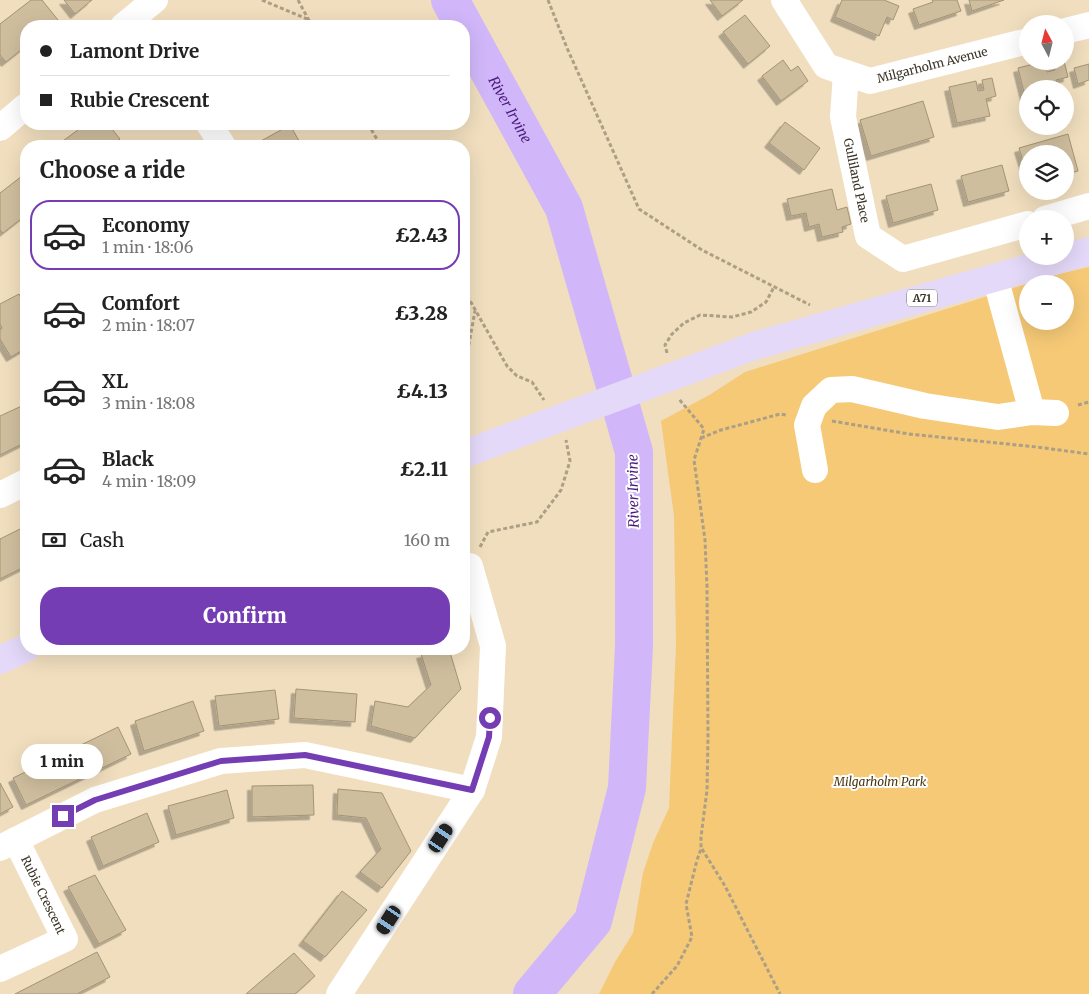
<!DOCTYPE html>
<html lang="en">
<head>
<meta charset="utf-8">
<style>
	:root { --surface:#fff; --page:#f6f6f6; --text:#222; --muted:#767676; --line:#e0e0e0; --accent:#753db3 }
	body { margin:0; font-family:Merriweather,serif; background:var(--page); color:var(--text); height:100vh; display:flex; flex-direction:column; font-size:19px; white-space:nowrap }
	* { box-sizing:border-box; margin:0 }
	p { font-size:16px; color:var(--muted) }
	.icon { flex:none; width:28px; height:28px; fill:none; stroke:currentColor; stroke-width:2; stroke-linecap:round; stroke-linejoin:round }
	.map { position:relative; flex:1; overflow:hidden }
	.panel { position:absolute; left:20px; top:140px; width:450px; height:515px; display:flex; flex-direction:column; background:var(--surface); border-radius:20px; box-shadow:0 5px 20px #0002 }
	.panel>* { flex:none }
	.guide { position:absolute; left:20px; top:20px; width:450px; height:110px; border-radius:20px; box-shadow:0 5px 20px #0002; display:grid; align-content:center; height:110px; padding:0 20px; background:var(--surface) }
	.needle { width:32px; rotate:353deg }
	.buttons { position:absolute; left:1019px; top:15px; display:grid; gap:10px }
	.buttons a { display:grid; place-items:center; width:55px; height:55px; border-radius:50%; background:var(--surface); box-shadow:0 5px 20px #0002; font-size:25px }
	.end { position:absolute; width:22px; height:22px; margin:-11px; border:6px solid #753db3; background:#fff; box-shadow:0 0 0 2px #fff }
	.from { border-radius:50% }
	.bubble { position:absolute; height:35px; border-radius:18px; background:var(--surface); box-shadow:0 5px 20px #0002; font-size:16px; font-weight:800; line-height:35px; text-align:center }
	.car { position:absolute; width:15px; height:30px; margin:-15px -8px; border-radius:6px; box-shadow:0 0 4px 1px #0007; background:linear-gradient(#222 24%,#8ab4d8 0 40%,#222 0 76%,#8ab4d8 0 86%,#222 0) }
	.guide b { display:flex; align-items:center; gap:18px; height:48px; font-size:19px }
	.guide b+b { border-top:1px solid var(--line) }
	.guide i { width:12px; height:12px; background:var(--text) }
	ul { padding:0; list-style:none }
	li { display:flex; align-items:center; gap:15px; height:70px; margin:0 10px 8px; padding:0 10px; border:2px solid transparent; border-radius:20px }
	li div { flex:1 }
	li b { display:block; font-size:19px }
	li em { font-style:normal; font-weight:800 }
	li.current { border-color:var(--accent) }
	li>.icon { width:45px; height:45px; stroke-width:1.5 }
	h2 { padding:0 20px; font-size:22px; line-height:60px }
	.pay { display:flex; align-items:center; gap:12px; height:55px; padding:0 20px; font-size:19px }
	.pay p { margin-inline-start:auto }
	.primary-button { display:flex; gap:10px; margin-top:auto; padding:10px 20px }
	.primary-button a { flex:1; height:58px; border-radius:20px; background:var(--accent); color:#fff; font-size:20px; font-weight:800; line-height:58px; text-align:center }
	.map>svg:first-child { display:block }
	.green { fill:#f5c976; fill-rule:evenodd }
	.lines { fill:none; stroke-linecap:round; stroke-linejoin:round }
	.river { stroke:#d1b7fa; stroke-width:38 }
	.building { fill:#cfbe9e; stroke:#a49375; filter:url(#shadow) }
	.path { stroke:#ac9f86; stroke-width:3; stroke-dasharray:4 2.5; stroke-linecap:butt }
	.minor { stroke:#fff; stroke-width:26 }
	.major { stroke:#e5d9f9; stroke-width:28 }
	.route { stroke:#753db3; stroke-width:6 }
	.labels { text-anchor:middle; stroke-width:4; stroke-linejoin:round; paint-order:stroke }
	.shield { fill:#fff; stroke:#767168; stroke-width:1 }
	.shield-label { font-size:11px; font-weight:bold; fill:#3b3427 }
	.street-label { font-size:12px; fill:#3b3427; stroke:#fff }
	.park-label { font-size:12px; font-style:italic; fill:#4a3710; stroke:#fff }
	.water-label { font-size:14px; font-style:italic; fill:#4b1b7b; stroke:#fff }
</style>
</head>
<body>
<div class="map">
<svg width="1089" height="994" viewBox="0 0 1089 994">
	<defs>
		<filter id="shadow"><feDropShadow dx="-4.5" dy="4.5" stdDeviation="0" flood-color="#0004"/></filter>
	</defs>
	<rect width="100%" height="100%" fill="#f0debe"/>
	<path class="green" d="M1089,267V994H599L615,962L633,933L643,873L653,843L669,808L676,644L674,516L661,421L711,394L745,372L1055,275ZM1028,284H1065V321H1028Z"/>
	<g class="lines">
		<path class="river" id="s1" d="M450,0L564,208L634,452V646L627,788L593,921L532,994"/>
	</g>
	<path class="building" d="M31,0H42L58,20L50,26H26V46L6,62L0,55V24Z
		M64,0H92L75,14Z
		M710,0H743L722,16Z
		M842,0H884L899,6L893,20L887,17L879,36L835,17Z
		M932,0H957L961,11L919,25L913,9L933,2Z
		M969,0H1004L972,11Z
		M745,15L770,46L748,64L723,32Z
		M783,60L791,71L798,66L808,81L781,101L762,76Z
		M1045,61L1047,72L1055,70L1052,61H1064L1068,77L1056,80L1058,89H1028L1027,104L1018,68Z
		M1089,64V80L1078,84L1074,68Z
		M992,78L996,96L986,99L990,116L957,123L949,87L976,81L978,91L984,90L982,80Z
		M923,101L934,137L871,156L860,120Z
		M785,122L820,148L804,170L769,143Z
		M86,124H108L120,139L110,146H56Z
		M290,125L302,146H264L261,141Z
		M1068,134L1078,171L1065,175V154H1028V171H1026L1019,148Z
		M1002,165L1009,191L968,202L961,176Z
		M26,173V215L3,233L0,230V193Z
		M931,184L938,210L893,223L886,196Z
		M832,189L837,210L847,207L851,224L842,227L843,232L822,237L819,224L809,227L806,213L791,216L787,199Z
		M19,294L26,309V348L11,357L0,339V330L2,328L0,324V304Z
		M26,404V442L0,455V416Z
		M26,526V566L0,579V539Z
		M441,649H449L461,689L415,738L371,726L375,701L408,707L431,685L421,654Z
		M296,689L357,694L355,722L294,718Z
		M275,690L279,719L219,726L215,696Z
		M193,701L204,731L144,751L135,721Z
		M118,727L131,754L26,805L13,778Z
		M0,783L13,807L0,814Z
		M313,785L314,815L252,817V786Z
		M338,789L382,793L411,851L382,888L360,872L381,849L366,818L337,815Z
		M227,790L234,818L176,835L168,806Z
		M147,813L159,842L103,866L91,837Z
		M95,875L126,930L99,944L68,887Z
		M342,891L367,910L325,957L303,941Z
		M97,952L110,977L77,994H15Z
		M294,953L315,976L295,994H246Z"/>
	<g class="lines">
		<path class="path" d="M262,0L307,19
			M298,0L312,26
			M548,0L567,48L639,209L702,250L810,305
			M368,124L381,146
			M464,290L507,366L517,376L532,382L544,400
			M667,353L665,345L672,334L684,323L700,315L732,317L751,312L766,302L774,287
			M464,371L475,311
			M1078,405L1089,402
			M832,421L909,434L1037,447L1089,454
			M701,438L721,430L780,414L786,415
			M480,547L488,532L537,522L561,490L570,461L566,440
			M702,849L725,886L780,994
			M652,994L677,966L692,937L686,904L697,860L701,849V837L707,790L708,738L707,587L705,540L694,460L704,429L679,399"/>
		<g class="minor">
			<path id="s2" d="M784,0L826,66L870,81L1028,41"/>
			<path d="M123,26L155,0"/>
			<path d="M1065,31L1089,25"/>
			<path id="s3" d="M846,73L843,117L868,236L903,259L1028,224"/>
			<path d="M209,124L223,146"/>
			<path d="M0,128L26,106"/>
			<path d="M1045,219L1089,206"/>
			<path d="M995,277L1032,412"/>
			<path d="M815,470L807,425L814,406L831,390L852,389L925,406L998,417L1032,412L1056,413"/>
			<path d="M0,495L26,482"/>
			<path d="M0,848L95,800L221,761L305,755L472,790"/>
			<path d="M0,969L65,939L16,840"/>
			<path d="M339,994L472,790L489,737L493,646L470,566"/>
		</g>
		<path class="major" d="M464,454L754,346L1089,251
			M0,660L26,648"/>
	</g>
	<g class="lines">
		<path class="route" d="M63,816L95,800L221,761L305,755L472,790L489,737L490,718"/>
	</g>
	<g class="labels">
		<rect class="shield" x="907" y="289.5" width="30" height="17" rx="4"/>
		<g class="shield-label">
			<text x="922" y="302">A71</text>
		</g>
		<g class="street-label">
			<text dy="4" stroke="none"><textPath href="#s2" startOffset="189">Milgarholm Avenue</textPath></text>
			<text dy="4" stroke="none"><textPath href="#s3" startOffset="109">Gulliland Place</textPath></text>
			<text transform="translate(43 895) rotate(64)" y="4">Rubie Crescent</text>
		</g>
		<g class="park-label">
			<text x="880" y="786">Milgarholm Park</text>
		</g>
		<g class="water-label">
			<text dy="5" stroke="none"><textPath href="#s1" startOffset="125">River Irvine</textPath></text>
			<text transform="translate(633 491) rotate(-91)" y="5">River Irvine</text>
		</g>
	</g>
</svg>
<div class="buttons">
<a><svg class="needle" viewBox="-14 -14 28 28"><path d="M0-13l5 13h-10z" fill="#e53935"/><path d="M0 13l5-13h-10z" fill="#767676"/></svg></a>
<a><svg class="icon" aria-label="locate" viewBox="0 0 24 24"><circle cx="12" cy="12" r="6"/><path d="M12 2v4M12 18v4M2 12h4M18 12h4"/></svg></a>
<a><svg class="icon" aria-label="layers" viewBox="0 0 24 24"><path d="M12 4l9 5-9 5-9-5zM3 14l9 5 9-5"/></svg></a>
<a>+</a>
<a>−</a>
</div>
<i class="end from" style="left:490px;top:718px"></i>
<i class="end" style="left:63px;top:816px"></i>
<div class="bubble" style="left:21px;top:744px;width:82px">1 min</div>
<i class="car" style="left:441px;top:838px;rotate:33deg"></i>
<i class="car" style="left:389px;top:920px;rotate:213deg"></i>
<div class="guide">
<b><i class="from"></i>Lamont Drive</b>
<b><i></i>Rubie Crescent</b>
</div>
<section class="panel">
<h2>Choose a ride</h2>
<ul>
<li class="current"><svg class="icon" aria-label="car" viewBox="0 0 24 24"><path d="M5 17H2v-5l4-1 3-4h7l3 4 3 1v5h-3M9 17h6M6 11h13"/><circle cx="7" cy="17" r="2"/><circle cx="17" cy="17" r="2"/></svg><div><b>Economy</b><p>1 min · 18:06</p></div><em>£2.43</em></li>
<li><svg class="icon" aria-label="car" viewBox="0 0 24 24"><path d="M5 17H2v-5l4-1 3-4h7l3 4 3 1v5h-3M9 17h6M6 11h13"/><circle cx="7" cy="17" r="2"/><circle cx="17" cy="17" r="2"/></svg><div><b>Comfort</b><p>2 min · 18:07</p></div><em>£3.28</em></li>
<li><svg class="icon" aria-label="car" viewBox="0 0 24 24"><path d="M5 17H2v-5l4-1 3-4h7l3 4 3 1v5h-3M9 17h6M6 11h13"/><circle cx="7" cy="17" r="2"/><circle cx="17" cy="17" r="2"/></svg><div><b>XL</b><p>3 min · 18:08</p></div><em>£4.13</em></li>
<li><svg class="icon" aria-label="car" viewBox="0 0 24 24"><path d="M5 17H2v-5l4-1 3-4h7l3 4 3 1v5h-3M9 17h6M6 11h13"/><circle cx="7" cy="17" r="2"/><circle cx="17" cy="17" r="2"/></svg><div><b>Black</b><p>4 min · 18:09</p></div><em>£2.11</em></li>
</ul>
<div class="pay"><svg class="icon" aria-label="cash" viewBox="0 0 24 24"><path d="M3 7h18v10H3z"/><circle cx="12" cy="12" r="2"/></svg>Cash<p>160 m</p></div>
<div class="primary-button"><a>Confirm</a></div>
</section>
</div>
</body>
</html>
